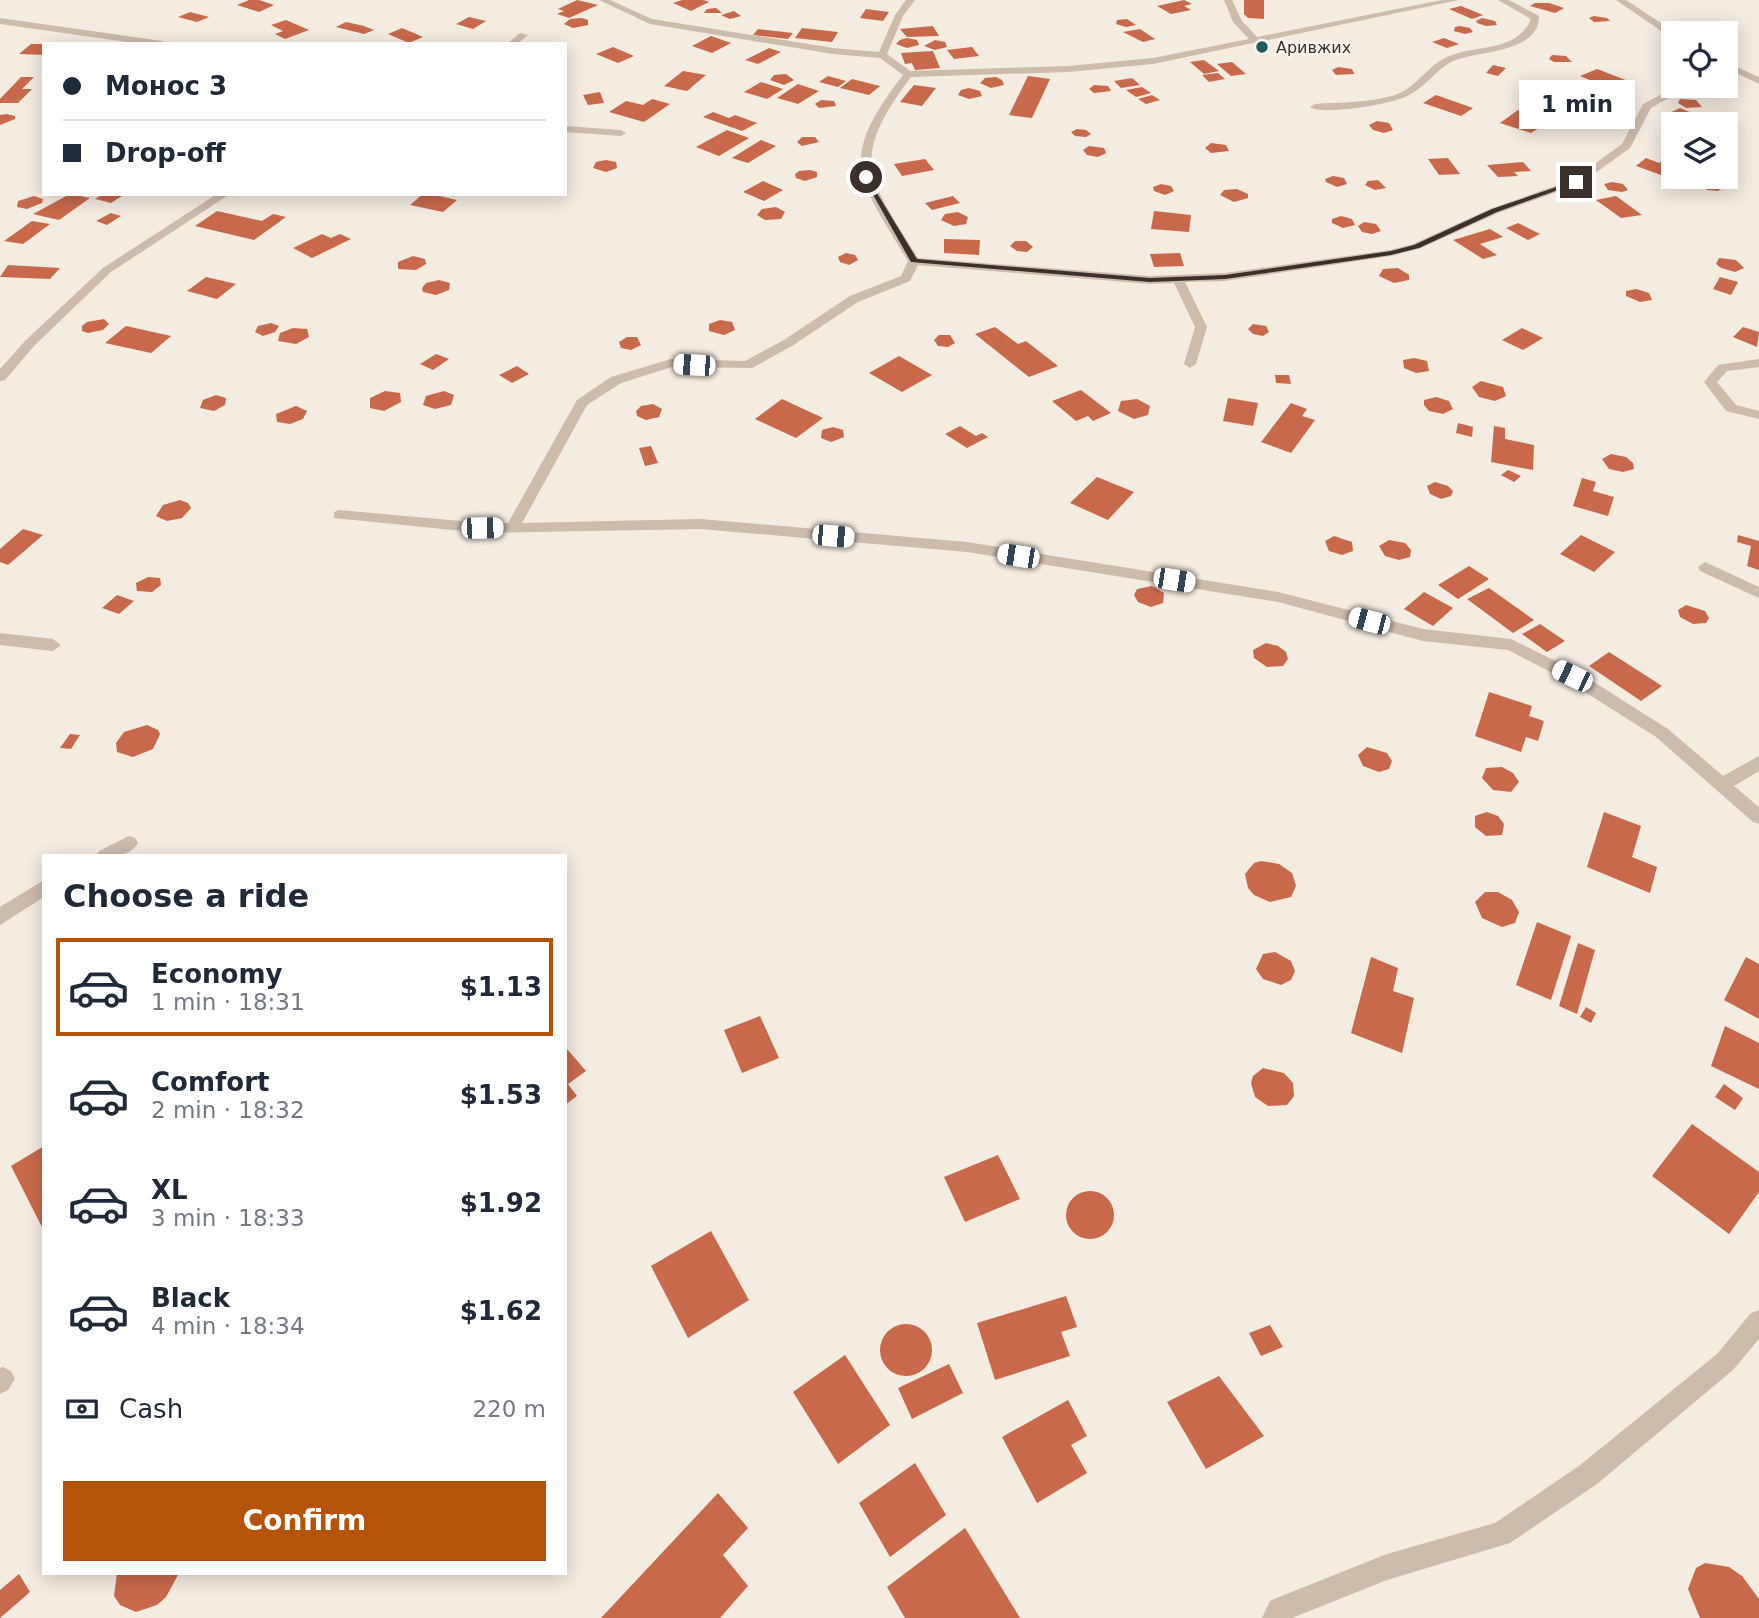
<!DOCTYPE html>
<html lang="en">
<head>
<meta charset="utf-8">
<style>
	:root { --surface:#fff; --page:#f6f6f7; --text:#1f2937; --muted:#747a83; --line:#e0e1e3; --accent:#b45309 }
	body { margin:0; font-family:"DejaVu Sans",sans-serif; background:var(--page); color:var(--text); height:100vh; display:flex; flex-direction:column; font-size:26px; white-space:nowrap }
	* { box-sizing:border-box; margin:0 }
	p { font-size:23px; color:var(--muted) }
	.icon { flex:none; width:38px; height:38px; fill:none; stroke:currentColor; stroke-width:2; stroke-linecap:round; stroke-linejoin:round }
	.map { position:relative; flex:1; overflow:hidden }
	.details { position:absolute; left:42px; top:854px; width:525px; height:721px; display:flex; flex-direction:column; background:var(--surface); border-radius:0px; box-shadow:0 4px 18px #0003 }
	.details>* { flex:none }
	.top-card { position:absolute; left:42px; top:42px; width:525px; height:154px; border-radius:0px; box-shadow:0 4px 18px #0003; display:grid; align-content:center; height:154px; padding:0 21px; background:var(--surface) }
	.buttons { position:absolute; left:1661px; top:21px; display:grid; gap:14px }
	.buttons a { display:grid; place-items:center; width:77px; height:77px; border-radius:0px; background:var(--surface); box-shadow:0 4px 18px #0003; font-size:35px }
	.end { position:absolute; width:32px; height:32px; margin:-16px; border:9px solid #3b302b; background:#fff; box-shadow:0 0 0 4px #fff }
	.from { border-radius:50% }
	.bubble { position:absolute; height:49px; border-radius:0px; background:var(--surface); box-shadow:0 4px 18px #0003; font-size:23px; font-weight:700; line-height:49px; text-align:center }
	.car { position:absolute; width:21px; height:42px; margin:-21px -10px; border-radius:9px; box-shadow:0 0 5px 2px #0007; background:linear-gradient(#fff 24%,#345 0 40%,#fff 0 76%,#345 0 86%,#fff 0) }
	.top-card b { display:flex; align-items:center; gap:24px; height:66px; font-size:26px }
	.top-card b+b { border-top:2px solid var(--line) }
	.top-card i { width:18px; height:18px; background:var(--text) }
	ul { padding:0; list-style:none }
	li { display:flex; align-items:center; gap:21px; height:98px; margin:0 14px 10px; padding:0 7px; border:4px solid transparent; border-radius:0px }
	li div { flex:1 }
	li b { display:block; font-size:26px }
	li em { font-style:normal; font-weight:700 }
	li.active { border-color:var(--accent) }
	li>.icon { width:63px; height:63px; stroke-width:1.5 }
	h2 { padding:0 21px; font-size:32px; line-height:84px }
	.pay { display:flex; align-items:center; gap:18px; height:77px; padding:0 21px; font-size:26px }
	.pay p { margin-inline-start:auto }
	.button { display:flex; gap:14px; margin-top:auto; padding:14px 21px }
	.button a { flex:1; height:80px; border-radius:0px; background:var(--accent); color:#fff; font-size:28px; font-weight:700; line-height:80px; text-align:center }
	.map>svg:first-child { display:block }
	.building { fill:#c8694b }
	.lines { fill:none; stroke-linecap:round; stroke-linejoin:round }
	.minor { fill:#cdbbac; fill-rule:evenodd }
	.route { fill:#3b302b }
	.poi-dot { fill:#1f5a5e; stroke:#fbf5ee; stroke-width:2.5 }
	.labels { text-anchor:middle; stroke-width:5; stroke-linejoin:round; paint-order:stroke }
	.far-poi-label { font-size:16px; fill:#3b302b; stroke:#fbf5ee; text-anchor:start }
</style>
</head>
<body>
<div class="map">
<svg width="1759" height="1618" viewBox="0 0 1759 1618">
	<rect width="100%" height="100%" fill="#f4ebe1"/>
	<path class="building" d="M249,0H259L274,5L259,12L237,5Z
		M577,0L598,5L569,18L557,14L564,11L558,9Z
		M682,0H703L709,2L691,11L673,3Z
		M1184,0L1192,4L1184,6L1191,10L1171,14L1157,6Z
		M1244,0H1264V19L1248,18L1244,14Z
		M1535,3H1549L1564,8L1555,13L1530,6Z
		M1461,6L1483,15L1472,19L1449,9Z
		M716,8L722,13H704L707,9Z
		M866,9L889,12L883,21L860,18Z
		M734,11L741,16L730,19L721,15Z
		M190,12L209,17L197,22L178,17Z
		M1594,16L1607,18L1610,21L1594,22L1589,18Z
		M469,17L486,21L473,29L456,24Z
		M582,18L588,20V25L573,28L564,24L570,19Z
		M1482,18L1495,21L1497,25L1486,26L1477,23L1476,21Z
		M1127,19L1136,25L1126,27L1116,24L1117,20Z
		M286,20L309,30L285,39L275,34L283,31L271,25Z
		M346,22L364,26L374,30L364,34L336,27Z
		M933,26L939,36L907,37L900,29Z
		M1460,26L1470,28L1473,32L1465,34L1454,31L1455,27Z
		M402,28L423,37L409,43L388,34Z
		M802,28L838,32L832,42L795,38Z
		M758,29L793,33L788,39L753,35Z
		M1140,29L1155,39L1143,42L1123,32Z
		M711,36L731,43L712,53L692,46Z
		M907,38L917,40L919,45L907,48L896,44L900,40Z
		M1444,38L1459,44L1447,48L1432,42Z
		M935,40L945,42L947,47L935,50L924,46Z
		M31,44H44V55L19,54Z
		M1316,44L1326,45L1331,50L1315,51L1311,47Z
		M613,47L634,56L618,63L596,54Z
		M972,47L979,56L954,59L947,50Z
		M769,48L781,52L758,64L745,60Z
		M933,51L940,68L915,70L912,63L905,64L901,53Z
		M1552,55L1566,56L1572,62H1554L1549,59Z
		M1204,60L1219,71L1204,74L1190,62Z
		M1232,62L1246,74L1231,76L1217,64Z
		M1493,65L1506,68L1498,76L1486,73Z
		M1338,67L1352,69L1354,74L1336,75L1332,70Z
		M1597,69L1636,84L1619,92L1580,76Z
		M683,71L706,75L687,91L664,86Z
		M1218,73L1225,79L1209,82L1202,75Z
		M786,74L794,80L784,85L770,80L774,75Z
		M828,76L846,81L838,87L819,82Z
		M1028,76L1050,79L1032,118L1009,115Z
		M21,77H34L22,89H32L18,103H0V99Z
		M996,77L1002,80L1004,85L991,88L980,83L985,78Z
		M1132,78L1140,85L1121,88L1114,81Z
		M852,79L880,86L869,95L840,88Z
		M761,82L783,89L767,99L744,92Z
		M798,84L819,91L798,104L777,98Z
		M914,85L936,88L922,106L900,102Z
		M1094,85L1108,86L1111,91L1094,93L1089,89Z
		M1142,87L1151,93L1136,97L1126,90Z
		M969,88L980,91L982,96L969,99L958,95L961,90Z
		M600,92L604,103L588,105L583,95Z
		M1152,95L1160,100L1146,104L1138,99Z
		M1436,95L1473,108L1461,116L1423,103Z
		M652,99L670,104L644,122L609,112L626,101L643,105Z
		M1551,99L1559,102L1564,99L1573,102L1568,105L1587,112L1577,118L1541,105Z
		M1680,99L1696,100L1702,107L1686,108L1678,103Z
		M821,100L834,101L836,106L819,108L815,104Z
		M1680,108L1692,113L1691,115L1713,124H1693L1667,114Z
		M1518,110L1534,115L1524,123L1539,128L1531,133L1500,123Z
		M713,112L729,118L735,115L757,123L742,131L703,117Z
		M1717,112L1733,115L1736,120L1718,121L1712,116Z
		M7,114L15,116V119L0,125V115Z
		M1377,121L1389,123L1393,130L1384,133L1373,130L1369,125Z
		M1077,129L1086,130L1091,134L1086,137L1075,136L1071,132Z
		M727,130L749,138L719,156L696,147Z
		M802,137H815L819,142L802,146L797,142Z
		M761,140L776,146L748,163L732,158Z
		M1211,143L1226,145L1229,151L1211,153L1205,148Z
		M1089,146L1104,148L1106,153L1098,157L1087,155L1083,150Z
		M1448,158L1460,174L1439,175L1428,159Z
		M1646,158L1659,163L1665,159L1673,161V177H1683L1678,181L1636,166Z
		M925,159L934,170L902,176L894,164Z
		M606,160L616,162L617,168L606,172L593,168L596,162Z
		M1523,162L1531,171L1514,172L1518,176L1498,177L1487,165Z
		M810,170L817,172V177L805,181L796,178L795,174L799,171Z
		M1333,176L1344,178L1347,184L1337,187L1326,182L1325,179Z
		M1378,180L1386,188L1375,190L1365,185L1368,181Z
		M1703,180L1718,182L1724,187L1718,191L1707,190L1700,185Z
		M763,181L783,190L764,201L743,192Z
		M1612,182L1623,184L1628,190L1622,192L1608,190L1604,184Z
		M1161,184L1171,186L1174,191L1165,195L1154,191L1153,187Z
		M1237,189L1248,194V198L1234,202L1220,195L1224,190Z
		M70,194L90,198L59,220L33,214Z
		M103,194H125L111,203L95,199Z
		M423,194H430L457,200L443,212L410,205Z
		M34,196L43,199L42,203L27,209L17,207L18,201Z
		M953,196L960,203L932,210L925,203Z
		M1616,196L1642,215L1621,218L1596,200Z
		M776,207L785,212L781,219L765,220L757,215L762,209Z
		M217,211L262,221L273,214L286,217L254,240L195,226Z
		M1154,211L1191,215L1189,232L1151,229Z
		M958,212L968,217L966,224L954,226L941,220L945,214Z
		M111,213L121,216L107,225L96,221Z
		M1341,216L1352,219L1355,225L1343,228L1332,223V219Z
		M32,221L50,224L23,244L4,241Z
		M1364,222L1376,224L1381,231L1372,234L1362,232L1358,226Z
		M1518,223L1540,234L1528,240L1506,228Z
		M1490,229L1503,237L1480,244L1497,255L1483,259L1453,240Z
		M322,234L331,238L340,234L351,239L312,258L293,248Z
		M944,239L980,240L979,255L944,253Z
		M1015,241H1026L1033,247L1027,252L1017,251L1010,246Z
		M846,253L855,255L858,260L849,265L840,262L838,257Z
		M1180,253L1184,266L1154,267L1150,254Z
		M413,256L425,259L426,264L416,270L398,269V262Z
		M1719,258L1736,260L1744,268L1735,272L1721,268L1716,264Z
		M8,265L60,268L50,279L0,277Z
		M1398,268L1409,275V280L1394,283L1379,276L1383,269Z
		M206,277L236,284L217,299L187,291Z
		M1720,277L1738,282L1731,295L1713,289Z
		M439,280L450,283L449,290L436,295L423,292L422,288L426,283Z
		M1636,289L1649,293L1652,300L1640,302L1626,296V291Z
		M104,319L109,324L103,330L88,333L82,331V326L87,322Z
		M720,320L732,322L735,330L724,335L709,331V324Z
		M271,323L279,326L275,332L263,336L255,332L258,326Z
		M1253,324L1266,326L1269,332L1263,336L1253,334L1248,329Z
		M126,326L171,336L151,353L105,343Z
		M995,327L1018,344L1026,341L1058,366L1029,377L975,334Z
		M1743,327L1759,332L1757,347L1733,337Z
		M293,328L307,329L309,337L296,344L278,341L280,333Z
		M1522,328L1543,338L1523,350L1502,340Z
		M939,335H950L955,343L948,347L938,346L934,340Z
		M627,337H637L641,345L631,350L621,348L619,342Z
		M436,354L449,359L433,370L420,364Z
		M899,356L932,375L902,392L869,373Z
		M1414,358L1427,361L1429,371L1416,373L1404,368L1403,360Z
		M517,366L529,374L512,383L499,375Z
		M1275,375H1289L1291,384L1276,383Z
		M1481,381L1503,387L1506,396L1495,401L1479,397L1472,387Z
		M1081,390L1111,413L1093,421L1088,416L1076,421L1052,401Z
		M385,391L400,393L401,402L384,411L370,408V398Z
		M444,391L454,395L451,405L435,409L423,405L426,396Z
		M216,395L226,398L225,405L214,411L200,408L203,400Z
		M1436,397L1449,401L1453,409L1443,414L1429,411L1424,405V400Z
		M1228,398L1258,403L1253,426L1223,421Z
		M782,399L823,418L796,438L755,419Z
		M1137,399L1150,406L1148,415L1134,419L1118,411L1121,401Z
		M1291,403L1307,409L1302,416L1315,420L1291,453L1261,442Z
		M653,404L662,409L659,417L646,420L637,416L636,411L641,406Z
		M296,406L307,411L303,419L290,424L277,422L276,414Z
		M1458,423L1473,427L1472,437L1456,433Z
		M960,426L976,436L982,433L988,437L967,448L945,434Z
		M1494,426L1505,428V439L1534,445L1533,470L1491,462Z
		M833,427L843,430L844,437L831,442L821,438L822,430Z
		M651,446L658,463L645,466L639,448Z
		M1611,454L1626,457L1633,463L1634,469L1623,472L1609,469L1602,459Z
		M1508,470L1521,476L1514,482L1501,475Z
		M1097,477L1134,492L1108,520L1070,503Z
		M1582,478L1596,482L1593,491L1614,497L1608,516L1573,506Z
		M1435,482L1448,486L1453,491L1451,496L1441,499L1430,494L1427,486Z
		M180,500L188,503L191,508L182,518L167,521L156,516L163,505Z
		M23,529L43,535L8,565L0,562V549Z
		M1581,535L1615,552L1594,572L1560,554Z
		M1738,535L1759,541V570L1747,566L1751,546L1737,542Z
		M1334,536L1352,542L1353,551L1342,555L1329,551L1325,541Z
		M1389,540L1405,543L1411,550L1410,557L1399,560L1385,556L1379,546Z
		M1469,566L1489,579L1458,599L1438,585Z
		M148,577L160,578L161,585L152,592L137,591L136,583Z
		M1152,586L1164,593L1163,603L1151,607L1138,602L1134,595L1137,589Z
		M1489,588L1534,620L1513,633L1467,599Z
		M1424,592L1453,608L1433,626L1404,609Z
		M117,595L134,601L119,614L102,608Z
		M1686,605L1705,611L1709,618L1706,623L1693,624L1680,617L1678,610Z
		M1540,624L1565,641L1547,652L1522,634Z
		M1266,643L1278,646L1286,652L1288,659L1283,666L1267,667L1254,658L1253,650Z
		M1609,652L1662,686L1641,701L1589,666Z
		M1489,692L1532,706L1529,716L1544,721L1538,741L1526,737L1521,752L1475,736Z
		M147,725L158,730L160,734L153,749L133,757L117,752L116,743L124,732Z
		M70,734L80,735L71,749L60,748Z
		M1367,747L1387,753L1392,761L1389,769L1379,772L1363,766L1358,755Z
		M1502,767L1513,773L1519,782L1511,792L1493,790L1482,778L1486,768Z
		M1487,812L1498,816L1504,824L1502,835L1486,836L1475,827V816Z
		M1604,812L1641,826L1632,857L1657,867L1650,893L1587,867Z
		M1261,861L1279,864L1292,873L1296,886L1291,897L1270,902L1254,895L1248,888L1245,874L1254,863Z
		M1485,892H1498L1512,900L1519,912L1515,923L1502,927L1482,918L1475,902Z
		M1537,922L1571,936L1551,1000L1516,985Z
		M1578,943L1595,950L1577,1014L1559,1006Z
		M1275,952L1291,961L1295,971L1291,980L1281,985L1263,979L1256,969L1263,954Z
		M1371,957L1398,968L1393,991L1414,998L1402,1053L1351,1033Z
		M1746,957L1759,964V1019L1724,1000Z
		M1586,1007L1596,1013L1591,1023L1580,1017Z
		M760,1016L779,1058L742,1073L724,1030Z
		M1725,1026L1759,1043V1089L1711,1066Z
		M567,1049L586,1071L568,1084L577,1096L565,1105Z
		M1263,1068L1284,1073L1293,1083L1294,1096L1287,1105L1268,1106L1255,1097L1251,1083L1253,1076Z
		M1724,1084L1743,1098L1735,1110L1715,1097Z
		M1692,1124L1759,1172V1192L1729,1234L1652,1176Z
		M44,1146V1231L11,1166Z
		M998,1155L1020,1199L965,1222L944,1177Z
		M1066 1215a24 24 0 1 1 48 0a24 24 0 1 1-48 0Z
		M711,1231L749,1300L688,1338L651,1266Z
		M1066,1296L1077,1327L1061,1332L1070,1356L995,1380L977,1323Z
		M880 1350a26 26 0 1 1 52 0a26 26 0 1 1-52 0Z
		M1270,1325L1283,1347L1261,1356L1249,1333Z
		M845,1355L890,1425L838,1464L793,1392Z
		M949,1364L963,1393L912,1419L898,1388Z
		M1219,1376L1264,1436L1206,1469L1167,1402Z
		M1068,1400L1087,1436L1071,1445L1087,1473L1037,1503L1002,1437Z
		M915,1463L946,1515L890,1557L859,1503Z
		M718,1493L748,1528L723,1555L748,1586L720,1618H601Z
		M965,1528L1020,1618H905L887,1587Z
		M1705,1563L1729,1567L1742,1576L1759,1599V1618H1700L1688,1589L1696,1568Z
		M117,1573H179L166,1597L157,1605L136,1612L120,1605L114,1596Z
		M19,1574L30,1592L0,1618V1590Z"/>
	<g class="lines">
		<path class="minor" d="M599,0H610L652,19L833,48L879,52L895,15L906,0H915L903,16L887,54L910,71L1068,66L1153,58L1249,39L1233,22L1224,0H1232L1242,21L1257,37L1442,0H1459L1153,64L1068,72L911,77C848,161 868,177 918,258L1150,276L1225,273L1390,250L1413,244L1490,209L1572,180L1622,144L1643,104L1677,86H1689L1651,108L1630,148L1580,184L1498,213L1421,248L1391,256L1225,281L1185,282L1207,327L1196,364L1190,368L1184,364L1195,327L1174,283L1150,284L918,265L910,281L858,302L792,346L752,368L672,367L621,383L587,405L522,523L700,519L967,542L1278,592L1423,629L1511,639L1578,672L1668,729L1723,776L1759,756V771L1734,786L1759,807V824L1753,822L1656,737L1566,680L1508,650L1423,641L1278,602L967,552L700,529L483,533L334,518V512L339,510L483,523H508L577,400L611,377L671,359L745,361L784,340L850,296L901,276L908,261C858,177 836,162 903,75L880,58L833,54L650,24Z
			M1498,0H1509L1539,16C1540,54 1474,50 1451,62C1435,71 1425,87 1409,95C1394,104 1323,116 1310,107L1315,104C1341,102 1370,103 1395,95C1416,88 1427,66 1447,57C1475,44 1517,53 1531,19Z
			M1616,0H1626L1676,33H1673V38L1670,37Z
			M0,18L162,41L166,44H141L0,24Z
			M520,33L528,35L517,44H507Z
			M1726,62L1759,77V84L1726,68Z
			M565,126L621,130L626,133L621,136L565,132Z
			M217,194H230L111,272L34,346L5,380L0,381V369L26,340L103,268Z
			M1759,359V367L1727,371L1717,382L1736,405L1759,411V419L1726,411L1704,382L1718,365Z
			M1705,562L1759,587V598L1700,571L1698,567Z
			M0,633L53,639L61,645L53,651L0,645Z
			M129,836L135,838L138,843C129,858 112,856 96,856L99,851Z
			M44,880V897L0,925V907Z
			M1759,1310V1339L1733,1370L1597,1484L1510,1543L1387,1580L1292,1618H1262L1270,1601L1279,1597L1387,1554L1495,1523L1579,1466L1717,1354L1751,1313Z
			M3,1367L11,1371L15,1379L8,1390L0,1394V1368Z"/>
	</g>
	<path class="route" d="M866,175L917,259L1150,278L1225,275L1391,251L1414,245L1492,209L1574,181L1580,182L1497,212L1419,248L1391,255L1225,279L1150,282L911,262L863,177Z"/>
	<circle class="poi-dot" cx="1262" cy="47" r="7"/>
	<g class="labels">
		<g class="far-poi-label">
			<text x="1276" y="53">Аривжих</text>
		</g>
	</g>
</svg>
<div class="buttons">
<a><svg class="icon" aria-label="locate" viewBox="0 0 24 24"><circle cx="12" cy="12" r="6"/><path d="M12 2v4M12 18v4M2 12h4M18 12h4"/></svg></a>
<a><svg class="icon" aria-label="layers" viewBox="0 0 24 24"><path d="M12 4l9 5-9 5-9-5zM3 14l9 5 9-5"/></svg></a>
</div>
<i class="end from" style="left:866px;top:177px"></i>
<i class="end" style="left:1576px;top:182px"></i>
<div class="bubble" style="left:1519px;top:80px;width:116px">1 min</div>
<i class="car" style="left:694px;top:365px;rotate:273deg"></i>
<i class="car" style="left:482px;top:528px;rotate:89deg"></i>
<i class="car" style="left:833px;top:536px;rotate:95deg"></i>
<i class="car" style="left:1018px;top:556px;rotate:279deg"></i>
<i class="car" style="left:1174px;top:580px;rotate:99deg"></i>
<i class="car" style="left:1369px;top:621px;rotate:285deg"></i>
<i class="car" style="left:1572px;top:676px;rotate:296deg"></i>
<div class="top-card">
<b><i class="from"></i>Монос 3</b>
<b><i></i>Drop-off</b>
</div>
<section class="details">
<h2>Choose a ride</h2>
<ul>
<li class="active"><svg class="icon" aria-label="car" viewBox="0 0 24 24"><path d="M5 17H2v-5l4-1 3-4h7l3 4 3 1v5h-3M9 17h6M6 11h13"/><circle cx="7" cy="17" r="2"/><circle cx="17" cy="17" r="2"/></svg><div><b>Economy</b><p>1 min · 18:31</p></div><em>$1.13</em></li>
<li><svg class="icon" aria-label="car" viewBox="0 0 24 24"><path d="M5 17H2v-5l4-1 3-4h7l3 4 3 1v5h-3M9 17h6M6 11h13"/><circle cx="7" cy="17" r="2"/><circle cx="17" cy="17" r="2"/></svg><div><b>Comfort</b><p>2 min · 18:32</p></div><em>$1.53</em></li>
<li><svg class="icon" aria-label="car" viewBox="0 0 24 24"><path d="M5 17H2v-5l4-1 3-4h7l3 4 3 1v5h-3M9 17h6M6 11h13"/><circle cx="7" cy="17" r="2"/><circle cx="17" cy="17" r="2"/></svg><div><b>XL</b><p>3 min · 18:33</p></div><em>$1.92</em></li>
<li><svg class="icon" aria-label="car" viewBox="0 0 24 24"><path d="M5 17H2v-5l4-1 3-4h7l3 4 3 1v5h-3M9 17h6M6 11h13"/><circle cx="7" cy="17" r="2"/><circle cx="17" cy="17" r="2"/></svg><div><b>Black</b><p>4 min · 18:34</p></div><em>$1.62</em></li>
</ul>
<div class="pay"><svg class="icon" aria-label="cash" viewBox="0 0 24 24"><path d="M3 7h18v10H3z"/><circle cx="12" cy="12" r="2"/></svg>Cash<p>220 m</p></div>
<div class="button"><a>Confirm</a></div>
</section>
</div>
</body>
</html>
